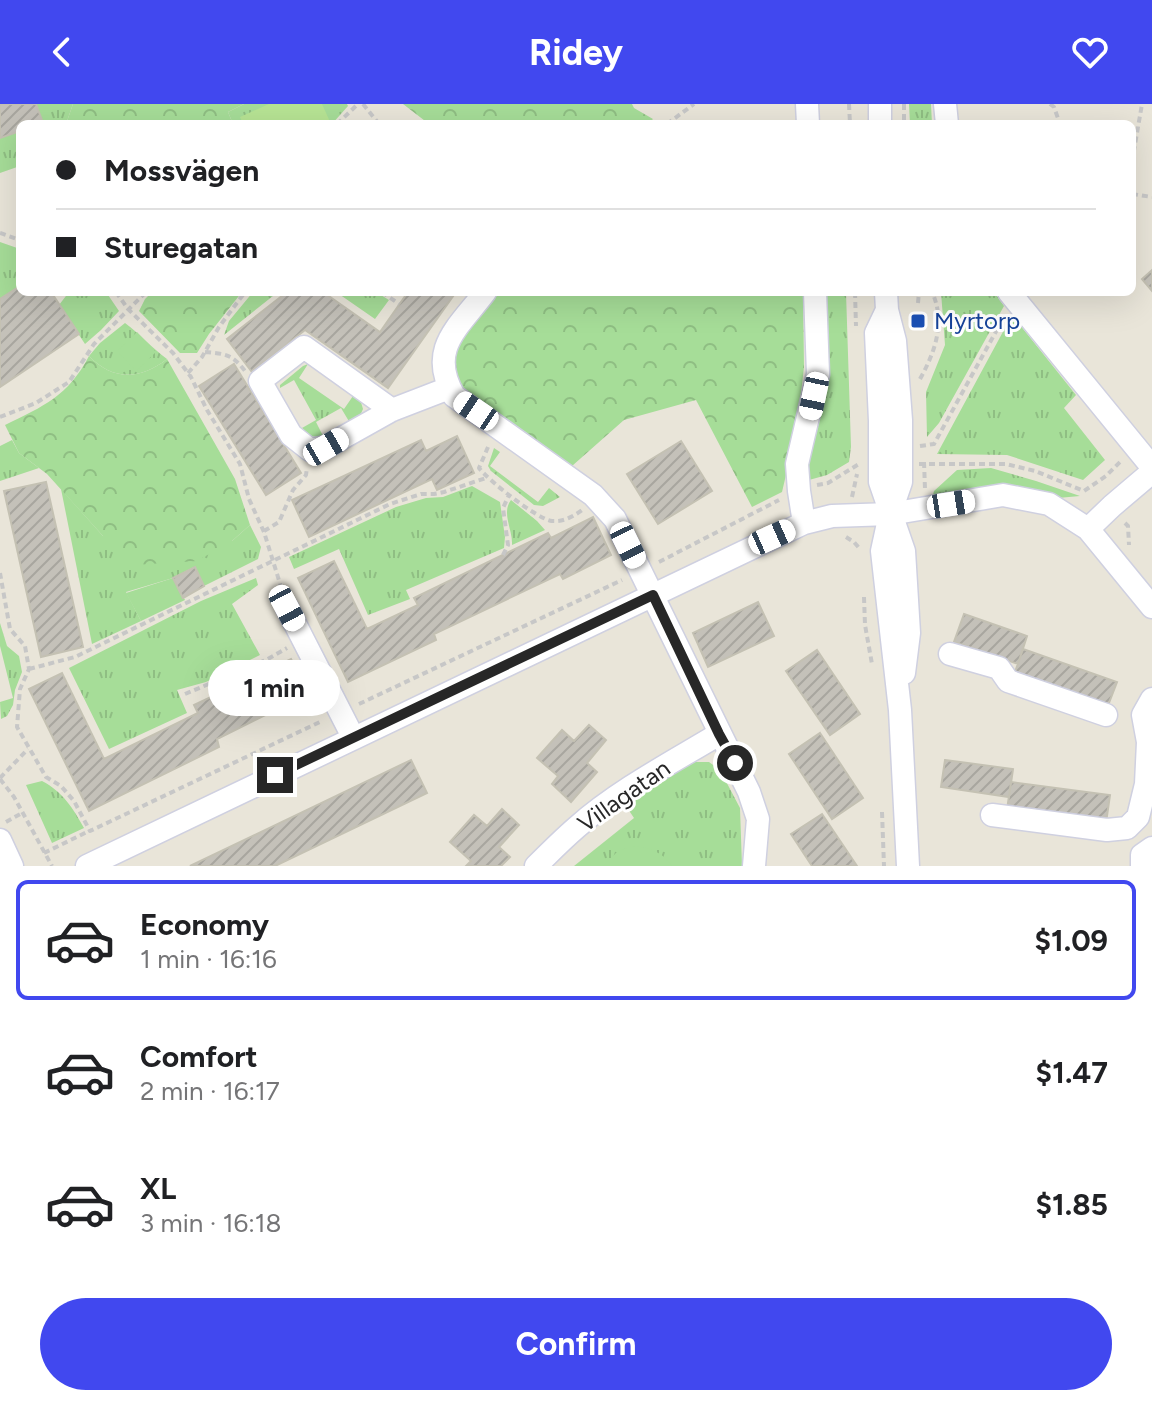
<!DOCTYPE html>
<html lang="en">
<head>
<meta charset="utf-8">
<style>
	:root { --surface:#fff; --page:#f2f2f2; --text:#202124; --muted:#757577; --line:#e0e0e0; --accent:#4148ef }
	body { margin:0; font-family:Figtree,sans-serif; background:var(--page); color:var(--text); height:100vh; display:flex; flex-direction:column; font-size:30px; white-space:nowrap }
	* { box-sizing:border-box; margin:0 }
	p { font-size:26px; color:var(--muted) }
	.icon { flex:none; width:44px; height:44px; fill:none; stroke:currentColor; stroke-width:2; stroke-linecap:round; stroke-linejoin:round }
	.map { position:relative; height:762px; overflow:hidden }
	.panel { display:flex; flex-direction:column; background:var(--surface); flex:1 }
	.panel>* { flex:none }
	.hud { position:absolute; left:16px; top:16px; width:1120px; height:176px; border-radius:12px; box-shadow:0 8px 32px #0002; display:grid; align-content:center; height:176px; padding:0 40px; background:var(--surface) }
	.end { position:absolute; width:36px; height:36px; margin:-18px; border:10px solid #272727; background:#fff; box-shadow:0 0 0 4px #fff }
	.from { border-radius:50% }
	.bubble { position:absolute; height:56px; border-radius:28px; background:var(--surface); box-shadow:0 8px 32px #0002; font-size:26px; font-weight:700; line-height:56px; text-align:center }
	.car { position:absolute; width:24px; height:48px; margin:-24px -12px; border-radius:10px; box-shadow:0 0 6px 2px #0007; background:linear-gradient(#fff 24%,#345 0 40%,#fff 0 76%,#345 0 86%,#fff 0) }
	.hud b { display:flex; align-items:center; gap:28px; height:76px; font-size:30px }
	.hud b+b { border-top:2px solid var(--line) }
	.hud i { width:20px; height:20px; background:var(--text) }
	ul { padding:14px 0 0; list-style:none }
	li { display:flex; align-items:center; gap:24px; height:120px; margin:0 16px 12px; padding:0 24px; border:4px solid transparent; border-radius:12px }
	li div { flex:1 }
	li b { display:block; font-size:30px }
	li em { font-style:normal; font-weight:700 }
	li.selected { border-color:var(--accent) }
	li>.icon { width:72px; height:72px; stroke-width:1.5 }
	.action { display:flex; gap:16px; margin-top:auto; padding:16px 40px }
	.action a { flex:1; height:92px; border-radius:48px; background:var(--accent); color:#fff; font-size:32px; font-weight:700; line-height:92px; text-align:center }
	header { display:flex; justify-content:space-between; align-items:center; height:104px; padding:0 40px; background:var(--accent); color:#fff; font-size:36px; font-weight:700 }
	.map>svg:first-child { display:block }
	.grass { fill:url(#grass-tufts) }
	.forest { fill:url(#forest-crowns) }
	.park { fill:#a6dd98 }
	.pitch { fill:#b7e494 }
	.building { fill:url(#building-hatch); stroke:#c4c1b3; stroke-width:2 }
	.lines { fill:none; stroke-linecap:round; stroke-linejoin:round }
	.minor-casing { stroke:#cfd0e0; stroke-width:25 }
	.path { stroke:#c7c7c7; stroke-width:4; stroke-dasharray:6 4; stroke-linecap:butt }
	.minor { stroke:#fff; stroke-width:22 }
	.route { stroke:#272727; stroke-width:10 }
	.transit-dot { fill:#1a4fb4; stroke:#fff; stroke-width:3 }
	.labels { text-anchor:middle; stroke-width:6; stroke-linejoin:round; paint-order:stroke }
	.transit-label { font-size:24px; fill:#164399; stroke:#fff; text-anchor:start }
	.street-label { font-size:24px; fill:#272727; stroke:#fff }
</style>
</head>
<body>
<header><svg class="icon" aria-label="back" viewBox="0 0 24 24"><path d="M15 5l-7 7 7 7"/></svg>Ridey<svg class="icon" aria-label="heart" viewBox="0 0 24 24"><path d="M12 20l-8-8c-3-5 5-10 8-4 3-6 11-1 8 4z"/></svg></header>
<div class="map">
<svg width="1152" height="762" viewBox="0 0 1152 762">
	<defs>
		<pattern id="grass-tufts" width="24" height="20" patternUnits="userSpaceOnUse" patternTransform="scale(2)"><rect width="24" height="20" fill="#a6dd98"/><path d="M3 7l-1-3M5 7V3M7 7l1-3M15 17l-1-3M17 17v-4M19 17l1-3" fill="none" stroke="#8fbe83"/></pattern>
		<pattern id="forest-crowns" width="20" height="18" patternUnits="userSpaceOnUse" patternTransform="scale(2)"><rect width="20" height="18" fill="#a6dd98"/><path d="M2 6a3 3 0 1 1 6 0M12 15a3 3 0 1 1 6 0" fill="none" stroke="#8fbe83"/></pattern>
		<pattern id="building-hatch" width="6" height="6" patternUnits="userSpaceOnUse" patternTransform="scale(2)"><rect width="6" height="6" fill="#c4c1b9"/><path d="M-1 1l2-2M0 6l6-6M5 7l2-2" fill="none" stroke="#a8a69f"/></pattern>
	</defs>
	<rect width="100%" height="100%" fill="#e9e5d9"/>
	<path class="grass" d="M36,0H73L66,20H38L42,19Z
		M244,0H347L348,2L332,20H233L228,8Z
		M909,0H931L932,20H910Z
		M20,27V62L0,69V34Z
		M0,138L20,145V182L0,195Z
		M69,188H106L119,207L101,226L85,240L59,201Z
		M253,188H278L224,231L229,217Z
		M336,188H376L389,196L375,215Z
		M824,188H846L851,343L849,358L827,371L809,376C800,355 815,336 820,315C829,274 824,230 824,188Z
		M941,188H994L1004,202L939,319L927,333L926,288L945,241Z
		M1012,211L1076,291L1064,304L1105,356L1083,376L1007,351L937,350Z
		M125,219C140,230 152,244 167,255C140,276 113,277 89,252L100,239Z
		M308,260L299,274L344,305L353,292L360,295L363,305L359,314L350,319L341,304L316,318L324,334L311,332L302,324L316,316L294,276L280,284V281L303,262Z
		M12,336L19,349L39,364L0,377V342Z
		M494,344L500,348L490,362L538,398L549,384L560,393L543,402L534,401L491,367L488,362Z
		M991,364L1036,377L1080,392L1047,395H932L934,387L957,366Z
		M472,382L500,398L505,433L504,444L406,486L410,495L368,511L339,445L294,465L289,453L396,403L426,394L443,393Z
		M61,385L103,432L232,437L250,421L261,443L258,455L204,482L194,463L173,474L126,488L141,517L92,540Z
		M511,396L537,417L545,426L512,441C513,426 501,409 511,396Z
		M256,474L258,481L232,500L260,551L206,578L177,586L187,609L109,645L69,564L201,497Z
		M0,519L7,542L19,552L22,568L15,586L13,601L7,612L1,615L0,598L13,594L0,542Z
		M695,658H709L720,666L740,704L742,762H574L634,714L624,699Z
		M42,677C63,688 73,704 84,724L52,739L26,681Z"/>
	<path class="forest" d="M73,0H244L228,8L233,20H66Z
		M403,0H632L634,4L653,15L648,20H429Z
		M152,188H242L209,230L197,249H180L139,207L145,195Z
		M493,188H803L804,263L797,324L782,388L752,403L696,296L624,316L572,362L496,307L459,283L451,246Z
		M89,252C113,277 140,276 167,255L235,375L250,421L232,437L197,457L134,461L103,432L47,370L19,349L5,321C44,302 68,292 89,252Z"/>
	<path class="park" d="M137,228L156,248L136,267L117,247Z
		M173,474L185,496L141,517L126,489Z
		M634,742C651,744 662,748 672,762H603L618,747Z"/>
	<path class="pitch" d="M269,0H322L331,20H243L240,13Z"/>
	<path class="building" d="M0,0H36L43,19L20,20V27L0,34Z
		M1152,166V187L1142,175Z
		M20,182V188H51L79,230L0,283V195Z
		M287,188H323L380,228L408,188H456L388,284L305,226L252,268L227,235Z
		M234,260L301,369L266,391L199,282Z
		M457,332L474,369L437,386L432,375L309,433L292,396L421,336L426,347Z
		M681,337L712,387L658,420L627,370Z
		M46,378L83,543L41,553L4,387Z
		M593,413L611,451L563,475L560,470L434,530L436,536L348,578L298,474L334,457L367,525L418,501L414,494L548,429L551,434Z
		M195,463L204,482L183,494L173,474Z
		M758,498L774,532L708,563L693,529Z
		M964,510L1027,532L1018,560L954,538Z
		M1023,545L1117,578L1107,604L1014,571Z
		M817,546L860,610L830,631L786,567Z
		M291,555L308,590L217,635L219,643L89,707L29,585L62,569L104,655L198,609L194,601Z
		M589,621L606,636L587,659L597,668L571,698L552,680L558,672L537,654L562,626L574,637Z
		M820,629L863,694L832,715L789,650Z
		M411,656L427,689L275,762H190Z
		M945,656L1013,665L1009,693L941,683Z
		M1011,678L1110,691L1106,719L1007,706Z
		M502,705L519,721L499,743L510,753L501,762H466L471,757L450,738L474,711L487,722Z
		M822,710L857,762H812L791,730Z"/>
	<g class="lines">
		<g class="minor-casing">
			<path id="minor" d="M807,0L808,20
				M880,0V20
				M945,0L947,20
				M485,188C458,224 427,245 454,292L593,391L615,415L749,688L758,715L754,762
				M886,188L887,206L895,237L901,316V378L890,410L882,447L900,606L908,762
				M1009,188L1152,363
				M887,206L876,229L880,317V378L904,447L909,529L904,569
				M392,306L304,243L260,277L291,331L310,346L326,343L392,306L449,284
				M804,419L799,387L797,360L818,270L815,188
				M1088,425L1112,402L1152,368
				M287,504L353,633
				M950,550L999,564L1008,577L1106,611
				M992,711L1107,726L1127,724L1138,713L1146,680L1148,638L1143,611L1152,595
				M0,736L12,762
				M87,762L804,419L832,412L890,410L1003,391L1049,400L1088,425L1152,503
				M536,762C549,749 563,735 577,723C619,686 671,659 719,630
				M1142,762V751L1152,744"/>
		</g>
		<path class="path" d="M363,0L379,20
			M849,0L850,20
			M904,0V20
			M1050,0L1054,3L1060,20
			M337,20L358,0
			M667,20L694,0
			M1132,58L1142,0
			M1132,90L1152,93
			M0,129L20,136
			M116,188L128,205L173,249L191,273L207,306L240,360L249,395L264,428L282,486
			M382,188L399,200
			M855,188L856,222
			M918,199L919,188
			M205,248C226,250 232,250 245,267
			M188,269L202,253L219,223L245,188
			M920,275C935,248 946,218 932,188
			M0,313L36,299L69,278L94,240L146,188
			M920,342L934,340L1004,213
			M488,343L479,364C489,377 537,415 552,417C564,418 574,412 582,406
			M924,358L925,385
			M919,360H1006L1035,367L1084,387L1106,372L1120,358
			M817,381L828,379L859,360
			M852,393L857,370
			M1125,419L1128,422L1129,441
			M264,427L279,418L293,386L306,371L307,364
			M846,433L854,438L860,445
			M503,451L508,441L503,404L509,391
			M659,458L779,396
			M0,469L10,525L25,542L29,565L20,585L17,623L46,673L61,682L74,697L90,727L322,617
			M864,493L865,521L872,560
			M29,565L75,553L390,400L421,390H434L444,388L486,374
			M185,590L266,556L287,544
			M359,600L622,476
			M0,674L28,645
			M0,675L14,693L52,762
			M882,708L884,762
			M6,718L22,709
			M44,749L89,727"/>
		<use href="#minor" class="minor"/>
	</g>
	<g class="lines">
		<path class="route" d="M275,671L653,491L719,630L735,659"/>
	</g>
	<rect class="transit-dot" x="910" y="209" width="16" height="16" rx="4"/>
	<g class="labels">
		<g class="transit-label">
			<text x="934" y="225">Myrtorp</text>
		</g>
		<g class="street-label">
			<text transform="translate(624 692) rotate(-35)" y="8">Villagatan</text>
		</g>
	</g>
</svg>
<i class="end from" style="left:735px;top:659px"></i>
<i class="end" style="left:275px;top:671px"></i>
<div class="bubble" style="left:208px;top:556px;width:132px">1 min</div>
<i class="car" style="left:814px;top:292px;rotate:192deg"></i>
<i class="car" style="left:476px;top:307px;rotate:304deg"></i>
<i class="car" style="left:326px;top:343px;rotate:60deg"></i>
<i class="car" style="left:951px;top:400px;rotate:81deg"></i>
<i class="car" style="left:772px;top:433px;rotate:66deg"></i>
<i class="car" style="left:628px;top:441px;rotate:154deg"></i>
<i class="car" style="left:287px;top:504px;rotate:152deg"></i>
<div class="hud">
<b><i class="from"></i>Mossvägen</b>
<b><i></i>Sturegatan</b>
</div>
</div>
<section class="panel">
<ul>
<li class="selected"><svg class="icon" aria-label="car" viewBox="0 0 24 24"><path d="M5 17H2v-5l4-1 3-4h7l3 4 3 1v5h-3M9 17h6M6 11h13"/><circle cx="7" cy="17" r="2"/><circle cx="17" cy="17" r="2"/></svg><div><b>Economy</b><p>1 min · 16:16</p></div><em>$1.09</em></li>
<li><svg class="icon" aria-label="car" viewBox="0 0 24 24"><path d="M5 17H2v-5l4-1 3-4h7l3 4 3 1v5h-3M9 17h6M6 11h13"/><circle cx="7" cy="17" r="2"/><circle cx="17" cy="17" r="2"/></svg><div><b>Comfort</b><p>2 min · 16:17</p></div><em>$1.47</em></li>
<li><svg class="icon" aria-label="car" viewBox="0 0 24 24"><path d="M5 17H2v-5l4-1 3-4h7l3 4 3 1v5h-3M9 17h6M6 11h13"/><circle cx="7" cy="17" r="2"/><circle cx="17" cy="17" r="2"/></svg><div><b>XL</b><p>3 min · 16:18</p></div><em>$1.85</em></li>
</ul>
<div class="action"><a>Confirm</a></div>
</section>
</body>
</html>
